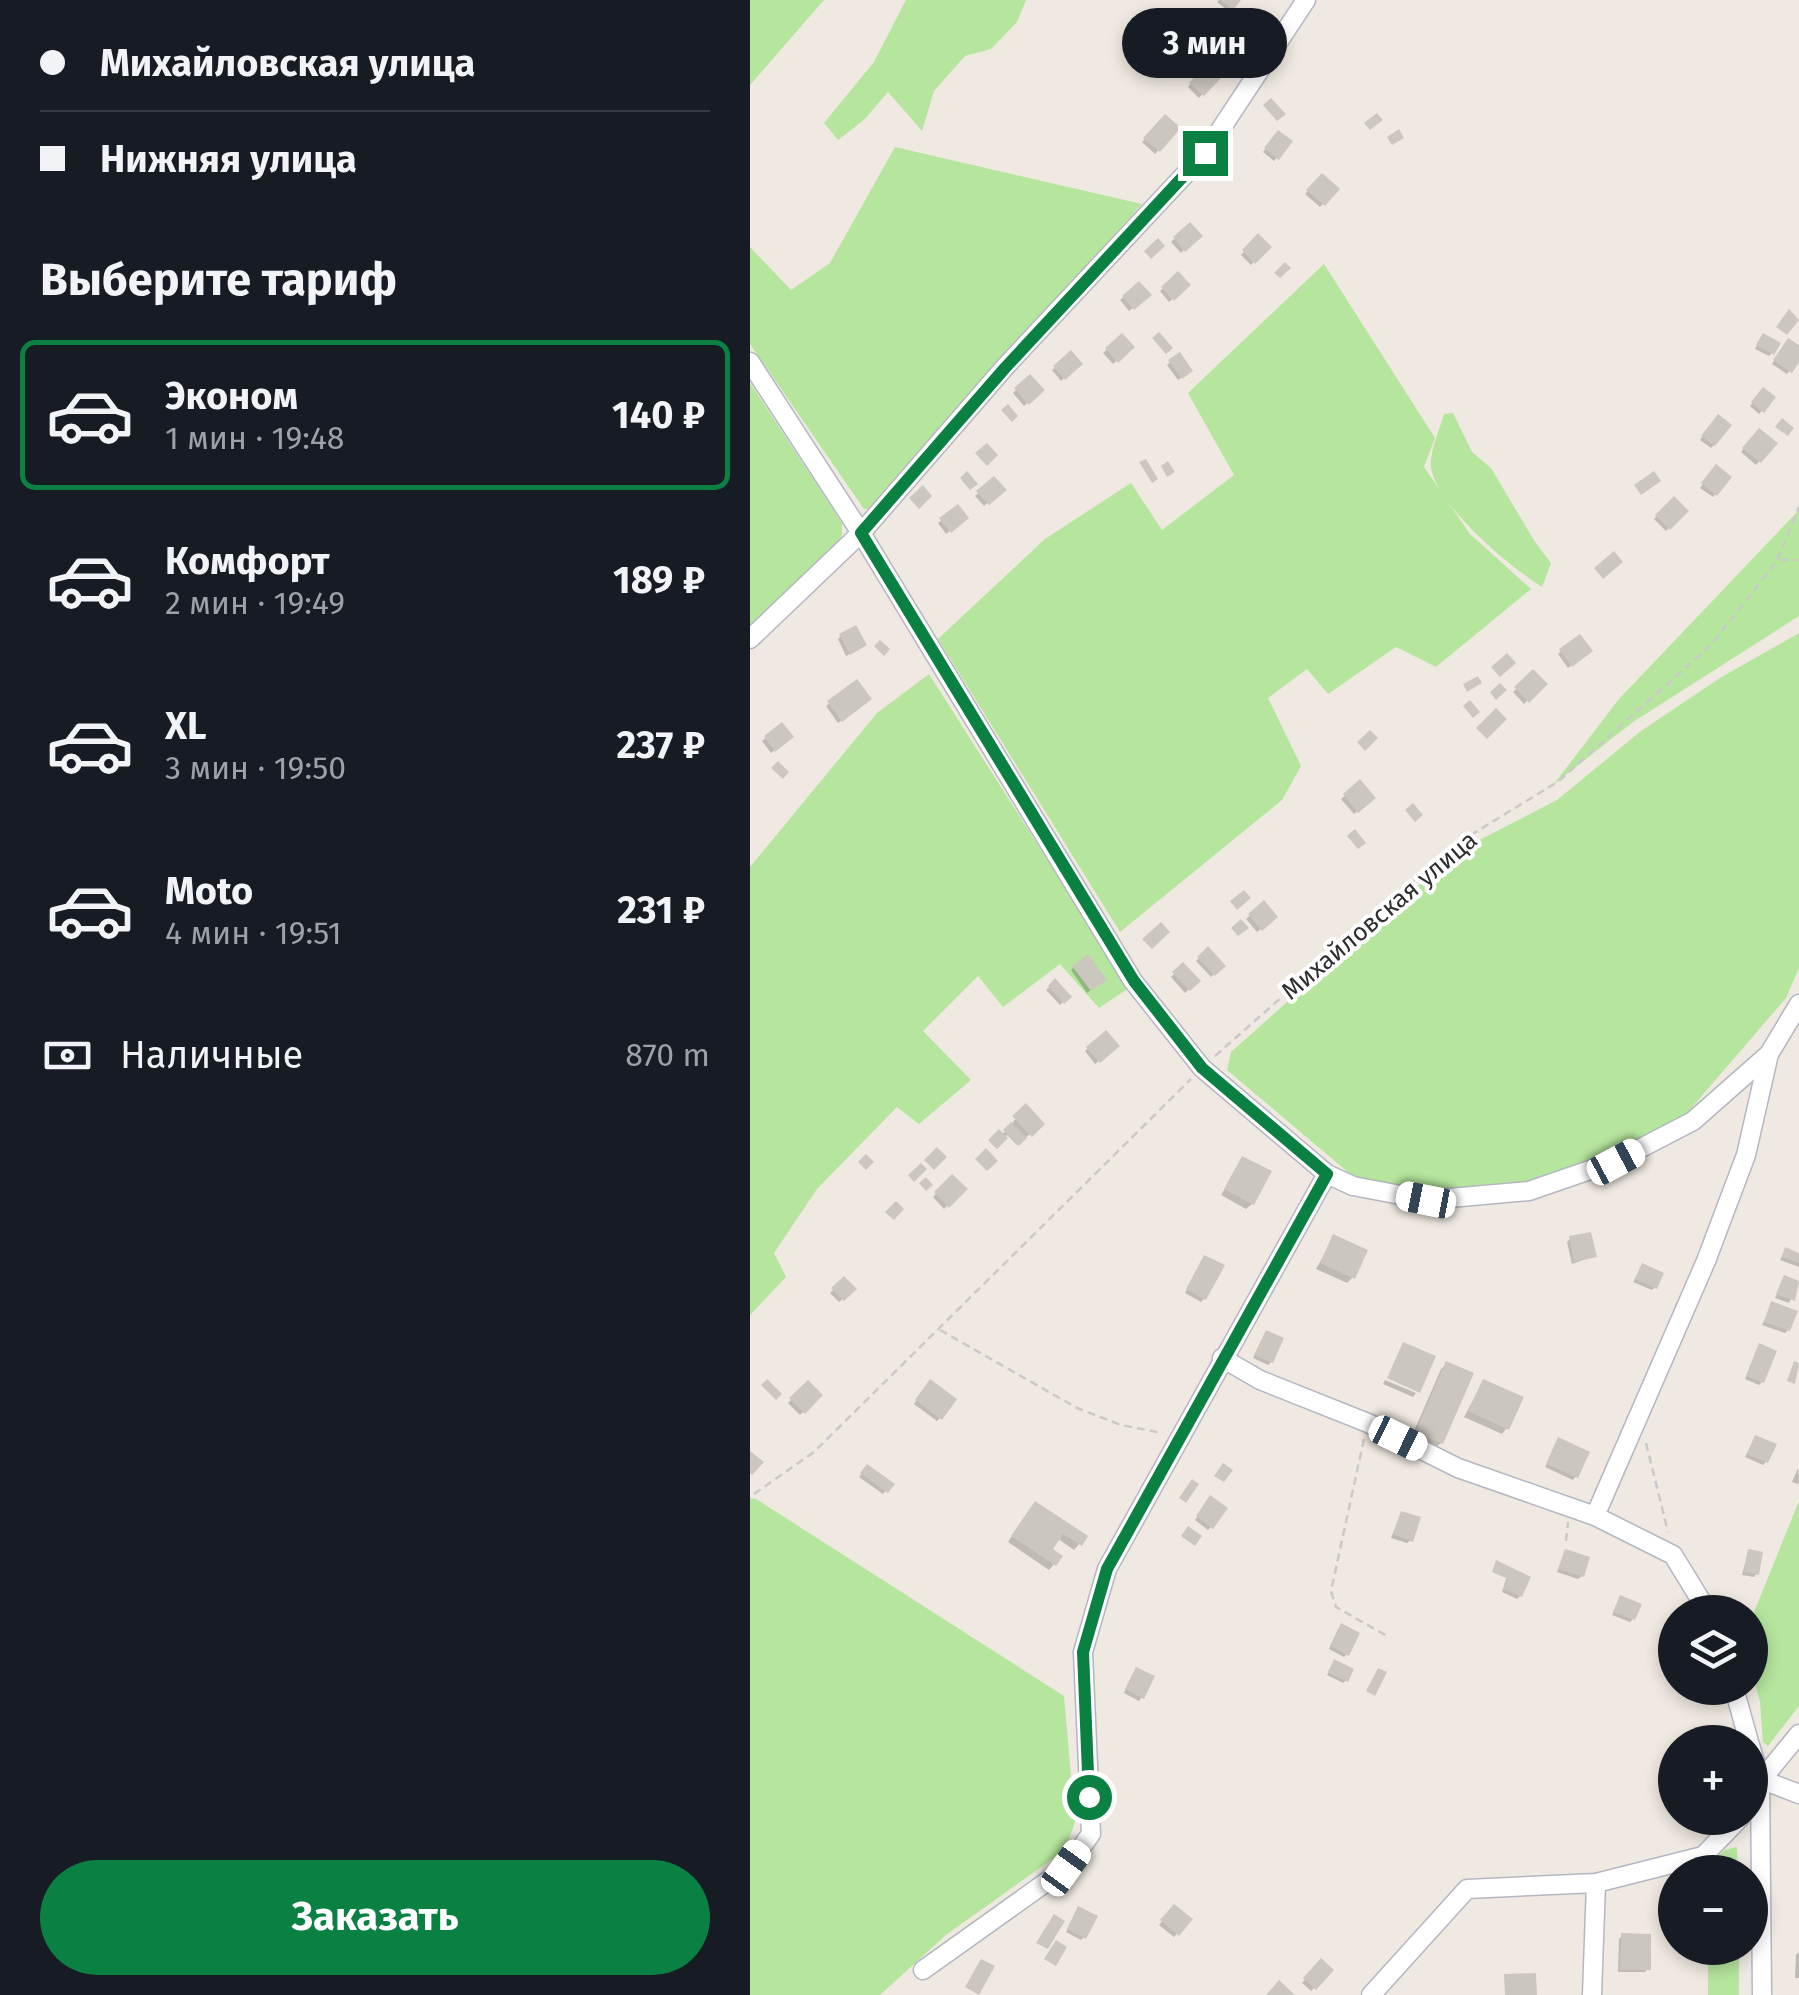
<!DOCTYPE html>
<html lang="ru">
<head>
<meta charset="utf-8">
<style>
	:root { --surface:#171b24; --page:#242831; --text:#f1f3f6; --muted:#9ea1a6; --line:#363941; --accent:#0b8043 }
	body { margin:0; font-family:"Fira Sans",sans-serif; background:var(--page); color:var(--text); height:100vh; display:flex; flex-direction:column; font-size:38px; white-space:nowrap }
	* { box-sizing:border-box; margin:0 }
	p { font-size:32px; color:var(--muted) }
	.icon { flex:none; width:55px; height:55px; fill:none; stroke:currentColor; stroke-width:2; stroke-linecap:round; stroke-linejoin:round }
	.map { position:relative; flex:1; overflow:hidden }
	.side { display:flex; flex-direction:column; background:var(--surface); width:750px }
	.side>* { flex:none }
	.hud { display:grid; align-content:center; height:220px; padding:0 40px; background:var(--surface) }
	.fabs { position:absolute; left:908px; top:1595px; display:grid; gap:20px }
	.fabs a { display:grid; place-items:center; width:110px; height:110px; border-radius:50%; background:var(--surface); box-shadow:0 5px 15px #0003; font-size:50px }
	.end { position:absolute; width:45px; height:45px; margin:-22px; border:12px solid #0b8043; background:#fff; box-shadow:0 0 0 5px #fff }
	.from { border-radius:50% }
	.bubble { position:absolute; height:70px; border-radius:35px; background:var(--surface); box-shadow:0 5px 15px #0003; font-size:32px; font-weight:700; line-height:70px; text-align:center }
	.car { position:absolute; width:30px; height:60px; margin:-30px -15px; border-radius:12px; box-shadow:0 0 8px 2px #0007; background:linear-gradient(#fff 24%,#345 0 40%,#fff 0 76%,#345 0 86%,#fff 0) }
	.hud b { display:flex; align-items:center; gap:35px; height:95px; font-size:38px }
	.hud b+b { border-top:2px solid var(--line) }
	.hud i { width:25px; height:25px; background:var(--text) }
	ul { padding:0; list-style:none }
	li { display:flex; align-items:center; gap:30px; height:150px; margin:0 20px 15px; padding:0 20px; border:5px solid transparent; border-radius:15px }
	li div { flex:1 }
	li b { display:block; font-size:38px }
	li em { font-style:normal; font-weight:700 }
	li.on { border-color:var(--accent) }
	li>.icon { width:90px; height:90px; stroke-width:1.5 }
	h2 { padding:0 40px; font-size:45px; line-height:120px }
	.pay { display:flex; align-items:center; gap:25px; height:110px; padding:0 40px; font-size:38px }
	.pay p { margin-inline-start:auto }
	.button { display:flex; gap:20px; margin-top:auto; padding:20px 40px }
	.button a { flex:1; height:115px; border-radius:60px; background:var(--accent); color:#fff; font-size:40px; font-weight:700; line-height:115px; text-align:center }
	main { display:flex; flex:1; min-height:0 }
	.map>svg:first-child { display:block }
	.green { fill:#b6e59e }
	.shadow { fill:#0003 }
	.building { fill:#cbc7bf }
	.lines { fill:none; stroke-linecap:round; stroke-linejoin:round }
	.minor-casing { stroke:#b4b7c1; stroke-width:21 }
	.path { stroke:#c9c9c9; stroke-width:2.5; stroke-dasharray:8 5; stroke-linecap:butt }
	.minor { stroke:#fff; stroke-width:18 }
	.route { stroke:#0b8043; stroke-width:12 }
	.labels { text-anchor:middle; stroke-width:8; stroke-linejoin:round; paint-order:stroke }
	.street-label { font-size:25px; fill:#2e2e2e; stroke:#fff }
</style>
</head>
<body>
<main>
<section class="side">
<div class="hud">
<b><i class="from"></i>Михайловская улица</b>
<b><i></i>Нижняя улица</b>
</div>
<h2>Выберите тариф</h2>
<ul>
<li class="on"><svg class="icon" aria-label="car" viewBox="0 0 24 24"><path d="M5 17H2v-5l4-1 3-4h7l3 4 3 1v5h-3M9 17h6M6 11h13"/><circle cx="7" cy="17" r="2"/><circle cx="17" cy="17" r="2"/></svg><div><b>Эконом</b><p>1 мин · 19:48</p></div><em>140 ₽</em></li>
<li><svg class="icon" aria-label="car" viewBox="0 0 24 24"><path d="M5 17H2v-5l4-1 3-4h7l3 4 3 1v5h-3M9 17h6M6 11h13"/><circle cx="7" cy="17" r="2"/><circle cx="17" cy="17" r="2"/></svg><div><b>Комфорт</b><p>2 мин · 19:49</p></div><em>189 ₽</em></li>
<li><svg class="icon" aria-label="car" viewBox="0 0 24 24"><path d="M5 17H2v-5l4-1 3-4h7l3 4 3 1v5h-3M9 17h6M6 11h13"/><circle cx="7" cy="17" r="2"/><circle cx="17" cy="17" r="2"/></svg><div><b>XL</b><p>3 мин · 19:50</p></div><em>237 ₽</em></li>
<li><svg class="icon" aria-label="car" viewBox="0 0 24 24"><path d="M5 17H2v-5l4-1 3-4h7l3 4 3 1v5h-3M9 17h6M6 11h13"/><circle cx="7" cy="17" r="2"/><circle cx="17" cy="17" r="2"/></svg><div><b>Moto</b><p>4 мин · 19:51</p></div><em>231 ₽</em></li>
</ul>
<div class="pay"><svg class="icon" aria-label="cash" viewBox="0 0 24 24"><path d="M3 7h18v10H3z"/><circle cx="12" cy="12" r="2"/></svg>Наличные<p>870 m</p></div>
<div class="button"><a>Заказать</a></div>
</section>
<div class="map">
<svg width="1049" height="1995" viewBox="0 0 1049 1995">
	<rect width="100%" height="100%" fill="#efe9e1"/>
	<path class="green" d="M0,0H74L0,85Z
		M156,0H276L267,22L241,49L215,56L184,91L172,131L138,92L114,120L88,140L74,123L124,62Z
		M145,147L392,204L125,509H114L0,344V247L41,290L80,263Z
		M574,264L685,438L674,467L720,534L781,589L686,667L646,647L578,694L557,669L518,698L551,766L532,800L370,932L188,639L295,539L381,483L412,530L484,475L438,393Z
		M0,383L92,523V535L85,548L0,630Z
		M703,413L722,452L741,468L785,542L801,563L792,587C760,567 688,507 681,468C679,453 690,429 694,414Z
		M1049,510V616L883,722L804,784L869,699Z
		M1049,633V968L1036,998L937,1113L864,1151L774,1182L679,1190L606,1179L477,1070L481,1052L706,852L807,800L891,731L970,678Z
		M179,674L379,988L349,1008L310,964L253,1007L228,976L173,1031L221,1080L169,1124L147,1107L67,1189L24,1253L36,1277L0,1315V867L127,713Z
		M0,1498L6,1499L314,1696L325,1822L315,1850L196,1935L130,1995H0Z
		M1049,1501V1706L1018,1746L1013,1742L1010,1702L1000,1666V1622Z
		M987,1847L988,1872H958V1865L975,1850Z
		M958,1948H989V1995H958Z"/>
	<path class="shadow" d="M469,0H487L478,11L467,2Z
		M457,66L468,77L449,98L438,87Z
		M415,117L428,128L405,154L392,142Z
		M529,133L540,142L524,161L513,152Z
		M572,176L586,189L570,207L555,194Z
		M440,225L449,235L431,253L421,242Z
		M508,237L518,247L501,265L491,255Z
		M428,275L438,285L419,302L410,291Z
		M389,284L398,295L379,311L370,300Z
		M372,336L381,347L363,364L353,353Z
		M1010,339L1022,353L1019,356L1005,349Z
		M1035,344L1049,349V358L1037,374L1022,364Z
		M320,354L330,364L311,381L302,370Z
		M420,362L437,374L428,380L417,365Z
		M280,377L292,390L274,406L263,393Z
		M1013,390L1023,398L1009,414L1000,406Z
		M965,420L964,445L961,448L950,440Z
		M1009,431L1024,444L1006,465L991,452Z
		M966,467L979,477L963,497L950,488Z
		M244,479L253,489L234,506L225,496Z
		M924,500L935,511L916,531L904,519Z
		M207,507L216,518L196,534L188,523Z
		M91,636L111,648L96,656L88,639Z
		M811,651L837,654L818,668L808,654Z
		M783,673L794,684L774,704L763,692Z
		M107,683L116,702L88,723L76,706Z
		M32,726L41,737L21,753L12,741Z
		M610,783L622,798L604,814L591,799Z
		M513,904L525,917L507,932L496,919Z
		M458,950L473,965L461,977L446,961Z
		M433,965L448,981L435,993L421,977Z
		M324,967L351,982L337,993L321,970Z
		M305,982L319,996L310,1005L296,990Z
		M356,1033L367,1046L345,1064L335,1051Z
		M276,1107L292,1124L267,1145L257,1135L245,1147L240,1142L249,1133L252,1135Z
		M493,1159L502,1204L496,1209L471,1195Z
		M202,1177L214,1189L194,1209L183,1197Z
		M584,1237L603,1277L597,1283L566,1269Z
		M820,1239L844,1256L822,1264L817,1242Z
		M1035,1250L1049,1255V1267L1030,1260Z
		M452,1261L454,1299L451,1302L435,1293Z
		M892,1266L905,1287L902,1290L883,1282Z
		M1034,1278L1049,1283L1039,1303L1025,1298Z
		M94,1279L104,1289L89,1302L80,1293Z
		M1022,1304L1038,1330L1035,1333L1012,1325Z
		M516,1333L521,1362L518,1365L503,1358Z
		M1007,1349L1012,1382L1009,1385L995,1379Z
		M697,1364L691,1443L685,1448L661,1438L691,1369Z
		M635,1380L666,1393L663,1397L633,1384Z
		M733,1382L757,1428L752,1434L714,1417Z
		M58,1383L70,1395L50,1415L38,1403Z
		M177,1386L190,1418L187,1421L164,1404Z
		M1003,1441L1016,1462L1013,1465L995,1457Z
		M806,1443L826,1476L823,1480L795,1467Z
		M117,1467L141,1484L133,1494L109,1477Z
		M1048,1468L1049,1482L1048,1484L1042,1482Z
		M457,1502L461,1527L458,1530L445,1520Z
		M280,1509L335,1537L324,1550L307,1538L299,1550L304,1564L299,1570L258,1542Z
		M651,1513L661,1540L657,1543L641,1538Z
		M816,1552L832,1576L828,1579L807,1572Z
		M998,1552L1007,1573L1004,1577L992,1575Z
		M763,1572L770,1596L767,1599L752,1592L756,1579Z
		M870,1598L883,1619L880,1622L862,1615Z
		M588,1629L597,1654L594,1657L579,1649Z
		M582,1666L596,1680L593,1683L577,1675Z
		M383,1673L392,1697L389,1701L374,1693Z
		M424,1907L439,1920L424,1937L409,1925Z
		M326,1912L334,1937L331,1940L316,1932Z
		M872,1936L898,1969L895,1972H868L869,1939Z
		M1049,1952V1978H1045L1046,1955Z
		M571,1962L581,1970L561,1991L552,1983Z"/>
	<path class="building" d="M470,0H491L483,10Z
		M457,63L472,77L454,96L439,83Z
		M521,98L536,114L527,121L513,105Z
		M627,113L633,120L620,130L614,123Z
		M415,114L431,128L410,152L393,138Z
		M649,129L654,138L642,145L637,137Z
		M528,130L543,141L529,160L514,148Z
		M572,173L590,189L575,206L556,190Z
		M440,222L453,236L435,252L423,237Z
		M508,233L522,247L505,264L492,250Z
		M408,238L415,246L401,259L394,251Z
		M535,262L541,268L530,278L524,273Z
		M428,271L441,285L424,301L411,287Z
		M389,281L402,295L384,310L372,296Z
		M1039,309L1049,320L1037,335L1026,327Z
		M409,332L423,348L416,354L402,338Z
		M372,333L385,347L368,363L355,348Z
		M1013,333L1031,343L1024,355L1006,345Z
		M1038,338L1049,345V362L1042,373L1023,360Z
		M321,350L333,364L315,380L303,366Z
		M430,352L443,371L432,379L418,360Z
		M280,374L295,390L279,405L264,388Z
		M1013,387L1026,397L1014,413L1001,402Z
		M258,404L268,416L262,422L251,410Z
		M968,414L982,425L965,446L951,436Z
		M1032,418L1044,428L1038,436L1025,427Z
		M1009,428L1028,443L1011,463L992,448Z
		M237,443L248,455L237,466L225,453Z
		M396,459L408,479L402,483L389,462Z
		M418,461L425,472L417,477L411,466Z
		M966,464L982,477L967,496L951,483Z
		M217,471L228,484L220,490L210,478Z
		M904,471L911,481L891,495L884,485Z
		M244,476L257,490L239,505L226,491Z
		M173,485L182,496L169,509L159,498Z
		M924,496L939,511L920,530L905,515Z
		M208,504L219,518L201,533L189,518Z
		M864,551L873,562L853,579L844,568Z
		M106,625L117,645L100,655L89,634Z
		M830,634L843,651L822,667L809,649Z
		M130,640L140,649L134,656L124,646Z
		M757,653L766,663L750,677L741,667Z
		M783,669L798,684L779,703L764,687Z
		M728,676L732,683L717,692L713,684Z
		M107,679L122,699L92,722L77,701Z
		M750,683L757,690L746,700L740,692Z
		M720,700L730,712L723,718L713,706Z
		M746,708L757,719L737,739L726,728Z
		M32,722L44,737L25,752L14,736Z
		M620,730L628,738L615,751L607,742Z
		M28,761L39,772L33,779L21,768Z
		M610,779L626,798L608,813L593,794Z
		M663,803L673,815L665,822L655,810Z
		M605,829L616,843L608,849L597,836Z
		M494,890L501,898L487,910L480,901Z
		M514,900L528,917L512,931L498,914Z
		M491,919L499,928L488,936L481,928Z
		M411,922L420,932L402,949L392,939Z
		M458,946L476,966L465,976L447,957Z
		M338,954L357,980L341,991L322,966Z
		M433,962L451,981L440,991L422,972Z
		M305,978L322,997L314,1004L298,986Z
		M356,1030L370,1046L350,1063L336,1047Z
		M276,1103L295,1124L282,1137L262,1116Z
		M261,1122L277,1138L269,1146L253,1130Z
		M249,1129L258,1138L247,1149L238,1140Z
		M187,1147L197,1157L184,1170L174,1160Z
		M236,1148L248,1161L237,1171L225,1159Z
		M116,1154L124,1162L116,1170L108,1162Z
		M492,1156L522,1171L504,1205L474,1189Z
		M171,1163L177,1169L164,1182L158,1175Z
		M202,1174L218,1189L199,1208L184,1192Z
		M176,1177L183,1185L176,1191L169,1183Z
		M146,1201L154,1209L144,1220L135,1212Z
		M841,1232L847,1257L824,1262L819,1236Z
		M583,1234L618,1250L605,1279L570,1263Z
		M1035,1247L1049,1253V1263L1032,1257Z
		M454,1255L475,1265L456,1300L436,1289Z
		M892,1263L914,1273L907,1289L885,1279Z
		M1034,1275L1049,1281L1045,1301L1026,1294Z
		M94,1276L107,1289L94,1301L81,1288Z
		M1021,1301L1048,1311L1040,1331L1014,1322Z
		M516,1330L534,1338L523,1363L504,1355Z
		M653,1342L686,1356L670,1393L637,1378Z
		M1009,1343L1027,1351L1014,1383L996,1376Z
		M696,1361L724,1373L693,1444L665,1433Z
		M1044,1361L1049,1363L1045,1384L1037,1381Z
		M17,1379L32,1394L26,1400L11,1385Z
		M180,1379L207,1399L192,1420L165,1400Z
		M733,1379L774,1397L759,1430L718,1411Z
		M58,1380L73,1395L55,1414L39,1398Z
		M1005,1435L1027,1444L1018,1463L997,1454Z
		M808,1437L840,1452L828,1478L796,1464Z
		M0,1451L14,1462L2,1475L0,1473Z
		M473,1463L483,1470L474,1482L464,1476Z
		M117,1464L145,1484L138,1493L110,1473Z
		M442,1479L449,1484L436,1503L429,1498Z
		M460,1495L478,1508L463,1529L446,1516Z
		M285,1501L338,1536L332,1546L313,1534L303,1549L313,1556L306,1566L261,1536Z
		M651,1511L671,1517L663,1542L643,1534Z
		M438,1526L452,1536L445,1546L431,1536Z
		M815,1549L840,1557L834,1577L808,1569Z
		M998,1549L1013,1552L1009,1575L994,1572Z
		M746,1560L781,1577L772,1597L753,1589L758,1579L742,1572Z
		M870,1595L892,1604L885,1620L863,1612Z
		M591,1623L610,1633L599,1656L580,1646Z
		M584,1659L604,1669L598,1682L578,1672Z
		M386,1667L405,1676L394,1699L375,1689Z
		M628,1668L637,1672L625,1696L616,1691Z
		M424,1904L443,1919L429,1936L410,1920Z
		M328,1906L348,1916L336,1939L317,1929Z
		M304,1914L315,1921L298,1949L286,1943Z
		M871,1933L901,1934V1970H870Z
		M306,1940L317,1947L306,1966L294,1959Z
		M571,1958L584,1970L566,1990L553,1978Z
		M231,1959L245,1966L229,1995L215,1987Z
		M786,1973L787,1995H755L754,1974Z
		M529,1980L545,1995H516Z"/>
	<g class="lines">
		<g class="minor-casing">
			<path id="minor" d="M0,362L111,533L383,981L452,1068L577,1174L603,1186L677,1200L779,1191L866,1161L943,1121L1019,1054L1049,1004
				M0,639L111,533L255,367L455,153L556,0
				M472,1358L510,1380L618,1423L708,1468L845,1516L923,1555L958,1612
				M845,1516L956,1261L996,1155L1019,1054
				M984,1688L999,1742
				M1000,1745L1010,1779L1012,1995
				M1010,1779L1049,1794
				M1008,1784L1049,1734
				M173,1970L316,1868L341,1834L333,1652L357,1569L577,1174
				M621,1995L717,1889L846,1883L953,1856L990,1818
				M842,1995L846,1883"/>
		</g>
		<path class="path" d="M1031,560H1049
			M465,1056L703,846L809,781L961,645L1027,561L1049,507
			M190,1330L327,1408L371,1425L412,1433
			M614,1439L581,1591L586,1607L637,1636
			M896,1443L918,1532
			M4,1494L64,1452L441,1079
			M816,1541L818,1522"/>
		<use href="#minor" class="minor"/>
	</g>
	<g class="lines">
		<path class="route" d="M339,1797L333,1652L357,1569L577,1174L452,1068L384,981L111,533L255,368L455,153"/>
	</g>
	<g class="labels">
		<g class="street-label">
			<text transform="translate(629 915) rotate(-40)" y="9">Михайловская улица</text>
		</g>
	</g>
</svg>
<div class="fabs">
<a><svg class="icon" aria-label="layers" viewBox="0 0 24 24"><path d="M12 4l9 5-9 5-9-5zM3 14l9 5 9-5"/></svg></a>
<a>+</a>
<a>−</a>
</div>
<i class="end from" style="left:339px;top:1797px"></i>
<i class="end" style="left:455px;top:153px"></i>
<div class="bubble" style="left:372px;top:8px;width:165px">3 мин</div>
<i class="car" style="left:866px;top:1162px;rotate:62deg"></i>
<i class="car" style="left:676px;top:1200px;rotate:281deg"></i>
<i class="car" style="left:648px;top:1438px;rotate:116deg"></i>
<i class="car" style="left:316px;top:1868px;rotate:36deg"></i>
</div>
</main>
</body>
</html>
